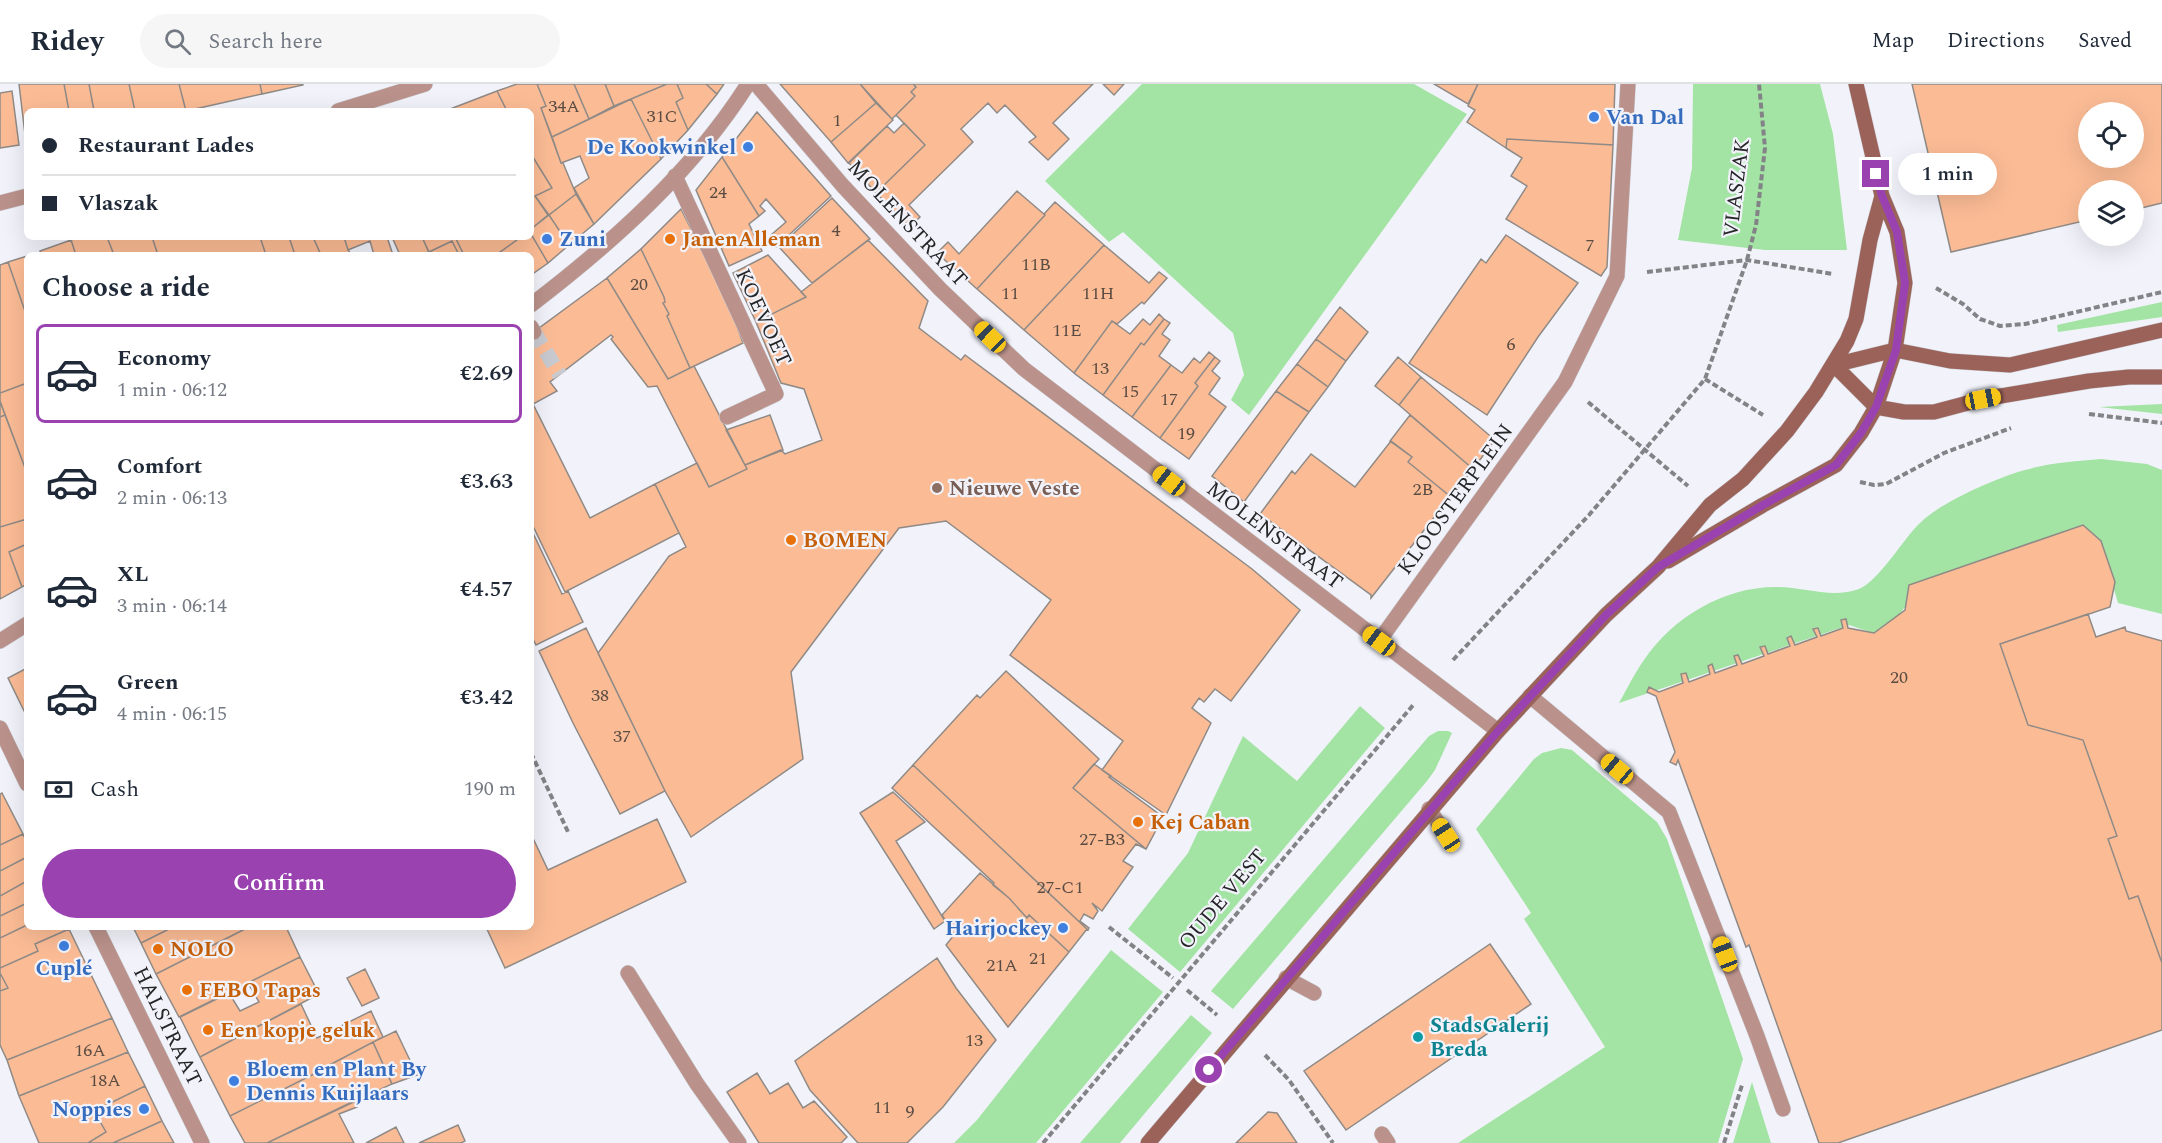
<!DOCTYPE html>
<html lang="en">
<head>
<meta charset="utf-8">
<style>
	:root { --surface:#fff; --page:#f6f6f7; --text:#1f2937; --muted:#747a83; --line:#e0e1e3; --accent:#9a43b0 }
	body { margin:0; font-family:Spectral,serif; background:var(--page); color:var(--text); height:100vh; display:flex; flex-direction:column; font-size:22px; white-space:nowrap }
	* { box-sizing:border-box; margin:0 }
	p { font-size:20px; color:var(--muted) }
	.icon { flex:none; width:33px; height:33px; fill:none; stroke:currentColor; stroke-width:2; stroke-linecap:round; stroke-linejoin:round }
	.map { position:relative; flex:1; overflow:hidden }
	.details { position:absolute; left:24px; top:168px; width:510px; height:678px; display:flex; flex-direction:column; background:var(--surface); border-radius:9px; box-shadow:0 6px 24px #0002 }
	.details>* { flex:none }
	.banner { position:absolute; left:24px; top:24px; width:510px; height:132px; border-radius:9px; box-shadow:0 6px 24px #0002; display:grid; align-content:center; height:132px; padding:0 18px; background:var(--surface) }
	.tools { position:absolute; left:2078px; top:18px; display:grid; gap:12px }
	.tools a { display:grid; place-items:center; width:66px; height:66px; border-radius:50%; background:var(--surface); box-shadow:0 6px 24px #0002; font-size:30px }
	.end { position:absolute; width:27px; height:27px; margin:-14px; border:8px solid #9a43b0; background:#fff; box-shadow:0 0 0 3px #fff }
	.from { border-radius:50% }
	.bubble { position:absolute; height:42px; border-radius:21px; background:var(--surface); box-shadow:0 6px 24px #0002; font-size:20px; font-weight:600; line-height:42px; text-align:center }
	.car { position:absolute; width:18px; height:36px; margin:-18px -9px; border-radius:8px; box-shadow:0 0 4px 2px #0007; background:linear-gradient(#f5c518 24%,#345 0 40%,#f5c518 0 76%,#345 0 86%,#f5c518 0) }
	.banner b { display:flex; align-items:center; gap:21px; height:57px; font-size:22px }
	.banner b+b { border-top:2px solid var(--line) }
	.banner i { width:15px; height:15px; background:var(--text) }
	ul { padding:0; list-style:none }
	li { display:flex; align-items:center; gap:18px; height:99px; margin:0 12px 9px; padding:0 6px; border:3px solid transparent; border-radius:9px }
	li div { flex:1 }
	li b { display:block; font-size:22px }
	li em { font-style:normal; font-weight:600 }
	li.active { border-color:var(--accent) }
	li>.icon { width:54px; height:54px; stroke-width:1.5 }
	h2 { padding:0 18px; font-size:27px; line-height:72px }
	.pay { display:flex; align-items:center; gap:15px; height:66px; padding:0 18px; font-size:22px }
	.pay p { margin-inline-start:auto }
	.primary-button { display:flex; gap:12px; margin-top:auto; padding:12px 18px }
	.primary-button a { flex:1; height:69px; border-radius:36px; background:var(--accent); color:#fff; font-size:24px; font-weight:600; line-height:69px; text-align:center }
	header { display:flex; align-items:center; gap:36px; box-sizing:border-box; height:84px; padding:0 30px; background:var(--surface); border-bottom:2px solid var(--line) }
	header strong { font-size:28px }
	nav { display:flex; gap:33px; margin-inline-start:auto; font-size:21px }
	.search { width:420px; height:54px; background:var(--page); display:flex; align-items:center; gap:15px; box-sizing:border-box; padding:0 21px; border-radius:33px; color:var(--muted); font-size:22px }
	.map>svg:first-child { display:block }
	.green { fill:#a3e3a4 }
	.building { fill:#fbbc95; stroke:#908a87; stroke-width:1.5; fill-rule:evenodd }
	.lines { fill:none; stroke-linecap:round; stroke-linejoin:round }
	.street-tunnel { stroke:#c9cad0; stroke-width:15; stroke-dasharray:15 8; stroke-linecap:butt }
	.lane-casing { stroke:#cdced4; stroke-width:16 }
	.street-casing { stroke:#cdced4; stroke-width:16 }
	.secondary-casing { stroke:#cdced4; stroke-width:16 }
	.path { stroke:#838387; stroke-width:4; stroke-dasharray:6 3; stroke-linecap:butt }
	.lane { stroke:#ba928b; stroke-width:15 }
	.street { stroke:#ba928b; stroke-width:15 }
	.secondary { stroke:#9b625a; stroke-width:15 }
	.route { stroke:#9a43b0; stroke-width:8 }
	.shop-dot { fill:#3f7fe0; stroke:#f2f3fa; stroke-width:2 }
	.food-dot { fill:#e8710a; stroke:#f2f3fa; stroke-width:2 }
	.education-dot { fill:#8d6e63; stroke:#f2f3fa; stroke-width:2 }
	.culture-dot { fill:#0f9aa8; stroke:#f2f3fa; stroke-width:2 }
	.labels { text-anchor:middle; stroke-width:4.5; stroke-linejoin:round; paint-order:stroke }
	.number-label { font-size:18px; fill:#5b4c43 }
	.shop-label { font-size:21px; font-weight:bold; fill:#366cbe; stroke:#f2f3fa; text-anchor:start }
	.street-label { font-size:21px; fill:#262628; stroke:#f2f3fa }
	.food-label { font-size:21px; font-weight:bold; fill:#c56008; stroke:#f2f3fa; text-anchor:start }
	.education-label { font-size:21px; font-weight:bold; fill:#785e54; stroke:#f2f3fa; text-anchor:start }
	.culture-label { font-size:21px; font-weight:bold; fill:#0d838f; stroke:#f2f3fa; text-anchor:start }
</style>
</head>
<body>
<header>
<strong>Ridey</strong>
<div class="search"><svg class="icon" aria-label="search" viewBox="0 0 24 24"><circle cx="10" cy="10" r="6"/><path d="M15 15l6 6"/></svg>Search here</div>
<nav><a>Map</a><a>Directions</a><a>Saved</a></nav>
</header>
<div class="map">
<svg width="2162" height="1059" viewBox="0 0 2162 1059">
	<rect width="100%" height="100%" fill="#f2f3fa"/>
	<path class="green" d="M1142,0H1414L1467,30L1249,331L1231,316L1244,291L1233,249L1123,148L1109,158L1045,97Z
		M1693,0H1820L1833,50L1847,166H1765L1678,156L1692,84Z
		M2162,218V233L2058,248L2057,241Z
		M2162,320V330L2099,323Z
		M2101,375L2147,380L2162,386V530L2118,519L2105,475L2082,462L1904,524L1885,553L1849,541L1619,619C1627,605 1634,590 1644,576C1673,533 1725,502 1778,503C1805,503 1832,515 1859,505C1879,497 1903,455 1920,439C1941,418 1996,394 2025,386C2049,379 2076,377 2101,375Z
		M1360,622L1385,644L1180,888L1128,845L1188,769L1243,652L1297,697Z
		M1438,647H1448L1452,649L1435,686L1427,697L1233,925L1211,907L1429,652Z
		M1561,664L1572,666L1657,738L1667,755L1743,975L1718,1059H1458L1605,963L1524,835L1531,829L1476,745L1534,675L1542,669Z
		M1111,866L1163,908L1036,1059H954L977,1036Z
		M1191,931L1212,949L1120,1059H1080Z
		M1752,998L1771,1059H1733Z"/>
	<path class="building" d="M19,0H64L69,27H27L26,59Z
		M64,0H89L94,27H69Z
		M89,0H129L135,27H94Z
		M129,0H179L186,27H135Z
		M179,0H260L262,10L186,27Z
		M260,0H303V1L262,10Z
		M517,0H537L546,22L541,24L561,79H563L576,110L549,131L535,112L552,104L531,70V27H507L497,7Z
		M537,0H574L589,35L552,53L541,24L546,22Z
		M574,0H605L614,22L589,35Z
		M605,0H667L614,22Z
		M667,0H677L683,14L676,18L688,46L661,75L631,15Z
		M677,0H706L717,10L688,46L676,18L683,14Z
		M706,0H724L717,10Z
		M780,0H860L876,19L831,58Z
		M860,0H913L916,3L911,8L915,12L892,35Z
		M913,0H1093L1053,39L1069,55L1048,76L1029,58L1036,53L1005,21L997,29L988,19L961,45L973,58L909,121L920,133L910,143L876,109L925,61L896,31L915,12L911,8L916,3Z
		M1103,0H1124L1114,11Z
		M1434,0H1478L1468,20Z
		M1478,0H1615L1613,61L1507,55L1506,64L1467,38L1475,26L1468,22Z
		M1912,0H2162V119L2133,126V106H2088V136L1951,168ZM2088,28H2133V74H2088Z
		M12,7L19,61L0,64V9Z
		M497,7L507,27H445Z
		M631,15L661,75L594,140L574,104L589,94L580,72L561,79L552,53Z
		M876,19L893,36L848,79L831,58Z
		M757,28L831,112L776,163L771,151L786,138L766,115L760,122L765,127L759,132L722,73Z
		M904,39L925,61L876,109L849,79L887,42L894,49Z
		M1507,55L1613,61L1607,183L1601,192L1506,135L1527,102L1511,92L1522,74L1506,64Z
		M531,70L552,104L535,112L548,131L531,145Z
		M722,73L759,132L749,140L762,167L729,182L696,106Z
		M1017,107L1045,131L977,205L937,169L948,158L959,170Z
		M576,110L594,140L569,161L549,131Z
		M832,114L870,155L812,199L779,163Z
		M1055,118L1104,161L1024,246L977,205L1045,131L1044,130Z
		M681,125L730,223L743,259L690,284L667,232L669,230L663,219L665,218L664,213L641,165Z
		M549,131L569,161L548,179L531,150V145Z
		M531,150L548,179L531,191V171H496L521,153H531Z
		M1506,151L1578,199L1538,253L1487,331L1409,279L1481,175L1486,179Z
		M81,153H107L114,171H76L71,156Z
		M107,153H152L158,171H114Z
		M152,153H260L266,171H158Z
		M260,153H289L295,171H266Z
		M289,153H313L321,171H295Z
		M313,153H344L348,166L352,171H321Z
		M344,153H387L393,171H374L370,157L348,166Z
		M392,153H422L430,171H400Z
		M422,153H455L464,171H459L452,157L429,168Z
		M455,153H521L496,171H464Z
		M71,156L76,171H41L40,167Z
		M868,156L928,217L919,244L961,276L965,271L1252,485L1300,526L1231,617L1215,605L1204,618L1199,614L1192,624L1211,639L1166,731L1102,686L1123,657L1010,571L1051,516L946,437L899,444L791,588L803,675L691,753L665,707L598,569L669,472L686,463L655,400L697,379L709,403L747,385L745,381L781,366L785,370L822,356L804,305L781,299L756,238L806,213L801,208Z
		M452,157L459,171H430L429,168Z
		M1104,161L1149,199L1159,188L1167,194L1144,220L1142,218L1117,240L1112,237L1074,289L1024,246Z
		M641,165L664,213L665,218L663,219L669,230L667,232L690,284L668,295L607,194Z
		M768,171L806,213L756,238L733,189Z
		M27,172V233L8,178Z
		M8,178L27,233V299L0,309V181Z
		M607,194L668,295L694,282L747,385L709,403L657,302L648,303L611,255L613,253L611,251L550,298L557,307L533,320L590,434L655,400L679,449L565,508L531,438V250Z
		M1340,223L1368,248L1346,277L1316,255Z
		M1159,230L1164,235L1144,261L1141,259L1103,311L1074,289L1112,237L1130,250L1143,235L1150,241Z
		M1164,235L1170,239L1162,250L1170,256L1159,272L1171,281L1132,333L1103,311L1141,259L1144,261Z
		M1316,255L1346,277L1328,303L1297,280Z
		M1209,268L1215,273L1195,299L1198,302L1160,354L1132,333L1171,281L1182,289L1194,274L1200,279Z
		M1215,273L1220,277L1212,287L1220,294L1209,310L1226,323L1189,375L1160,354L1198,302L1195,299Z
		M1398,273L1421,293L1399,321L1375,302Z
		M1297,280L1328,303L1309,328L1276,307Z
		M1421,293L1495,356L1473,385L1399,321Z
		M27,299V389L0,317V309Z
		M1276,307L1309,328L1244,418L1212,392Z
		M0,317L5,331L0,333Z
		M5,331L27,389V435L0,443V333Z
		M770,331L783,366L745,381L726,346Z
		M1410,331L1473,385L1451,413L1408,378L1412,373L1390,357Z
		M1391,357L1412,373L1408,378L1451,413L1438,426L1439,427L1371,514V511L1260,430L1292,387L1295,390L1311,370L1355,403Z
		M27,435V460L9,468L22,503L0,515V443Z
		M2083,441L2101,457L2115,498L2110,523L2000,560L2028,641L2083,656L2117,752L2108,755L2129,815L2138,812L2162,879V946L1838,1059H1819L1749,861L1746,863L1678,676L1676,681L1670,678L1675,668L1656,612L1647,608L1649,603L1659,608L1683,599L1681,590L1686,589L1689,598L1710,590L1708,582L1712,580L1715,589L1737,581L1734,572L1738,571L1742,580L1764,572L1760,563L1765,562L1768,570L1790,562L1787,554L1791,552L1795,561L1817,553L1813,545L1818,544L1821,552L1843,544L1841,536L1846,535L1848,544L1874,549L1905,526L1909,501Z
		M532,447L562,510L568,507L583,538L536,561L531,551Z
		M27,460V500L22,503L9,468Z
		M2088,530L2096,553L2125,543L2126,547L2162,557V879L2138,812L2129,815L2108,755L2117,752L2083,656L2028,641L2000,560Z
		M586,544L665,707L620,730L573,639L539,567Z
		M27,584V633L8,594Z
		M1006,587L1099,675L1073,704L1146,765L1136,760L1123,777L1133,783L1102,827L1092,819L1098,827L1093,835L1084,830L1080,837L1089,844L1088,846L913,681L977,611L980,614Z
		M1094,680L1111,692L1109,693L1163,733L1146,765L1073,704Z
		M913,681L1087,845L1069,868L1029,831L1027,834L1009,814L993,801L994,799L892,704Z
		M893,708L925,738L896,757L945,837L934,845L860,729Z
		M2,709L23,750L0,761V710Z
		M657,735L686,798L505,884L486,843H531V750L548,786Z
		M23,750L27,759V773L0,787V761Z
		M27,773V797L0,812V787Z
		M980,789L1009,814L1027,834L1029,831L1069,868L1008,943L946,861L954,851L942,831Z
		M27,797V819L0,832V812Z
		M27,819V841L0,854V832Z
		M27,841V843H68L69,845L35,860L38,867L0,884V854Z
		M133,843H173L141,859Z
		M173,843H249L156,890L141,859Z
		M249,843H286L300,873L179,933L156,890Z
		M69,845L112,934L7,976L0,961V907L8,904L0,889V884L38,867L35,860Z
		M1490,860L1531,920L1346,1046L1304,987Z
		M300,873L319,910L200,973L180,933L229,909L240,927L259,918L248,899Z
		M937,874L956,904L996,956L943,1023L907,1059H858L810,1006L795,977Z
		M365,885L379,914L362,922L347,894Z
		M0,889L8,904L0,907Z
		M301,920L317,954L371,927L383,953L322,985L323,989L316,992L314,990L230,1032L200,973Z
		M112,934L128,968L19,1012L7,976Z
		M396,947L417,991L392,1000L373,958Z
		M373,958L392,1000L267,1059H245L230,1032L314,990L316,992L323,989L322,985Z
		M128,968L145,1002L94,1027L106,1048L88,1059H39L19,1012Z
		M757,989L770,1010L788,999L803,1024L814,1017L847,1053L841,1059H759L727,1008Z
		M145,1002L162,1037L113,1059H88L106,1048L94,1027Z
		M354,1017L357,1023L339,1030L354,1059H267Z
		M1268,1028L1277,1029L1297,1059H1236Z
		M162,1037L174,1059H113Z
		M458,1041L465,1057L461,1059H419Z
		M396,1043L404,1059H366Z"/>
	<g class="lines">
		<path class="street-tunnel" d="M534,248L560,291"/>
		<g class="lane-casing">
			<path id="lane" d="M1530,612L1669,728L1757,952L1783,1025
				M1429,725L1446,751
				M628,889L697,1000L739,1059
				M1286,894L1314,909"/>
		</g>
		<g class="street-casing">
			<path id="street" d="M756,0L843,102L940,205L1024,285L1498,647
				M338,27L425,0
				M675,92L776,310L727,333
				M0,119L27,112
				M531,221C612,159 693,87 748,0
				M531,243L534,248
				M0,557L27,540
				M1379,557L1565,298L1617,192L1628,0
				M0,644L27,700
				M96,843L202,1059
				M1382,1050L1388,1059"/>
		</g>
		<g class="secondary-casing">
			<path id="secondary" d="M1834,281L1876,323L1904,328H1934L1983,315L2089,297L2129,293H2162
				M1834,281L1895,266L1950,277L2010,281L2162,246
				M1668,477L1763,421L1836,381L1861,349L1876,323L1895,266L1905,199L1897,148L1882,112L1856,0
				M1148,1059L1498,647L1606,531L1658,483L1710,421L1743,395L1787,347L1816,308L1847,257L1856,235L1870,156L1882,112"/>
		</g>
		<path class="path" d="M195,25L196,27
			M1647,188L1747,176L1833,190
			M1936,204L1963,220L1980,235L2000,242L2025,240L2162,208
			M1705,295L1763,331
			M1588,318L1688,402
			M2089,330L2162,339
			M1860,398L1874,401L1886,400L1944,369L2011,344
			M1453,576L1589,431L1705,295L1747,176L1756,141L1765,64L1759,0
			M531,669L569,750
			M1109,843L1173,894
			M1187,906L1217,931
			M1265,971L1289,996L1333,1059
			M1043,1059L1414,620
			M1724,1059L1742,1001"/>
		<use href="#lane" class="lane"/>
		<use href="#street" class="street"/>
		<use href="#secondary" class="secondary"/>
	</g>
	<g class="lines">
		<path class="route" d="M1209,986L1498,647L1606,531L1658,483L1763,421L1836,381L1861,349L1876,323L1896,266L1905,199L1897,148L1882,112L1876,90"/>
	</g>
	<g class="shop-dot">
		<circle cx="1594" cy="33" r="6"/>
		<circle cx="748" cy="63" r="6"/>
		<circle cx="547" cy="155" r="6"/>
		<circle cx="1063" cy="844" r="6"/>
		<circle cx="64" cy="862" r="6"/>
		<circle cx="234" cy="997" r="6"/>
		<circle cx="144" cy="1025" r="6"/>
	</g>
	<g class="food-dot">
		<circle cx="670" cy="155" r="6"/>
		<circle cx="791" cy="456" r="6"/>
		<circle cx="1138" cy="738" r="6"/>
		<circle cx="158" cy="865" r="6"/>
		<circle cx="187" cy="906" r="6"/>
		<circle cx="208" cy="946" r="6"/>
	</g>
	<circle class="education-dot" cx="937" cy="404" r="6"/>
	<circle class="culture-dot" cx="1418" cy="953" r="6"/>
	<g class="labels">
		<g class="number-label">
			<text x="564" y="28">34A</text>
			<text x="662" y="38">31C</text>
			<text x="837" y="42">1</text>
			<text x="718" y="114">24</text>
			<text x="836" y="152">4</text>
			<text x="1590" y="167">7</text>
			<text x="1036" y="186">11B</text>
			<text x="639" y="206">20</text>
			<text x="1010" y="215">11</text>
			<text x="1098" y="215">11H</text>
			<text x="1067" y="252">11E</text>
			<text x="1511" y="266">6</text>
			<text x="1100" y="290">13</text>
			<text x="1130" y="313">15</text>
			<text x="1169" y="321">17</text>
			<text x="1186" y="355">19</text>
			<text x="1423" y="411">2B</text>
			<text x="1899" y="599">20</text>
			<text x="600" y="617">38</text>
			<text x="622" y="658">37</text>
			<text x="1102" y="761">27-B3</text>
			<text x="1060" y="809">27-C1</text>
			<text x="1038" y="880">21</text>
			<text x="1002" y="887">21A</text>
			<text x="974" y="962">13</text>
			<text x="90" y="972">16A</text>
			<text x="105" y="1002">18A</text>
			<text x="882" y="1029">11</text>
			<text x="910" y="1033">9</text>
		</g>
		<g class="shop-label">
			<text x="1606" y="40">Van Dal</text>
			<text x="736" y="70" text-anchor="end">De Kookwinkel</text>
			<text x="559" y="162">Zuni</text>
			<text x="1051" y="851" text-anchor="end">Hairjockey</text>
			<text x="64" y="891" text-anchor="middle">Cuplé</text>
			<text x="246" y="992">Bloem en Plant By<tspan x="246" dy="24">Dennis Kuijlaars</tspan></text>
			<text x="132" y="1032" text-anchor="end">Noppies</text>
		</g>
		<g class="street-label">
			<text transform="translate(1736 104) rotate(-83)" y="7">VLASZAK</text>
			<text transform="translate(908 139) rotate(47)" y="7">MOLENSTRAAT</text>
			<text transform="translate(764 233) rotate(65)" y="7">KOEVOET</text>
			<text transform="translate(1455 415) rotate(-54)" y="7">KLOOSTERPLEIN</text>
			<text transform="translate(1275 451) rotate(37)" y="7">MOLENSTRAAT</text>
			<text transform="translate(1222 815) rotate(-50)" y="7">OUDE VEST</text>
			<text transform="translate(168 942) rotate(64)" y="7">HALSTRAAT</text>
		</g>
		<g class="food-label">
			<text x="682" y="162">JanenAlleman</text>
			<text x="803" y="463">BOMEN</text>
			<text x="1150" y="745">Kej Caban</text>
			<text x="170" y="872">NOLO</text>
			<text x="199" y="913">FEBO Tapas</text>
			<text x="220" y="953">Een kopje geluk</text>
		</g>
		<g class="education-label">
			<text x="949" y="411">Nieuwe Veste</text>
		</g>
		<g class="culture-label">
			<text x="1430" y="948">StadsGalerij<tspan x="1430" dy="24">Breda</tspan></text>
		</g>
	</g>
</svg>
<div class="tools">
<a><svg class="icon" aria-label="locate" viewBox="0 0 24 24"><circle cx="12" cy="12" r="6"/><path d="M12 2v4M12 18v4M2 12h4M18 12h4"/></svg></a>
<a><svg class="icon" aria-label="layers" viewBox="0 0 24 24"><path d="M12 4l9 5-9 5-9-5zM3 14l9 5 9-5"/></svg></a>
</div>
<i class="end from" style="left:1209px;top:986px"></i>
<i class="end" style="left:1876px;top:90px"></i>
<div class="bubble" style="left:1898px;top:69px;width:99px">1 min</div>
<i class="car" style="left:990px;top:253px;rotate:314deg"></i>
<i class="car" style="left:1983px;top:315px;rotate:79deg"></i>
<i class="car" style="left:1169px;top:397px;rotate:308deg"></i>
<i class="car" style="left:1379px;top:557px;rotate:307deg"></i>
<i class="car" style="left:1617px;top:685px;rotate:310deg"></i>
<i class="car" style="left:1446px;top:751px;rotate:327deg"></i>
<i class="car" style="left:1725px;top:870px;rotate:339deg"></i>
<div class="banner">
<b><i class="from"></i>Restaurant Lades</b>
<b><i></i>Vlaszak</b>
</div>
<section class="details">
<h2>Choose a ride</h2>
<ul>
<li class="active"><svg class="icon" aria-label="car" viewBox="0 0 24 24"><path d="M5 17H2v-5l4-1 3-4h7l3 4 3 1v5h-3M9 17h6M6 11h13"/><circle cx="7" cy="17" r="2"/><circle cx="17" cy="17" r="2"/></svg><div><b>Economy</b><p>1 min · 06:12</p></div><em>€2.69</em></li>
<li><svg class="icon" aria-label="car" viewBox="0 0 24 24"><path d="M5 17H2v-5l4-1 3-4h7l3 4 3 1v5h-3M9 17h6M6 11h13"/><circle cx="7" cy="17" r="2"/><circle cx="17" cy="17" r="2"/></svg><div><b>Comfort</b><p>2 min · 06:13</p></div><em>€3.63</em></li>
<li><svg class="icon" aria-label="car" viewBox="0 0 24 24"><path d="M5 17H2v-5l4-1 3-4h7l3 4 3 1v5h-3M9 17h6M6 11h13"/><circle cx="7" cy="17" r="2"/><circle cx="17" cy="17" r="2"/></svg><div><b>XL</b><p>3 min · 06:14</p></div><em>€4.57</em></li>
<li><svg class="icon" aria-label="car" viewBox="0 0 24 24"><path d="M5 17H2v-5l4-1 3-4h7l3 4 3 1v5h-3M9 17h6M6 11h13"/><circle cx="7" cy="17" r="2"/><circle cx="17" cy="17" r="2"/></svg><div><b>Green</b><p>4 min · 06:15</p></div><em>€3.42</em></li>
</ul>
<div class="pay"><svg class="icon" aria-label="cash" viewBox="0 0 24 24"><path d="M3 7h18v10H3z"/><circle cx="12" cy="12" r="2"/></svg>Cash<p>190 m</p></div>
<div class="primary-button"><a>Confirm</a></div>
</section>
</div>
</body>
</html>
